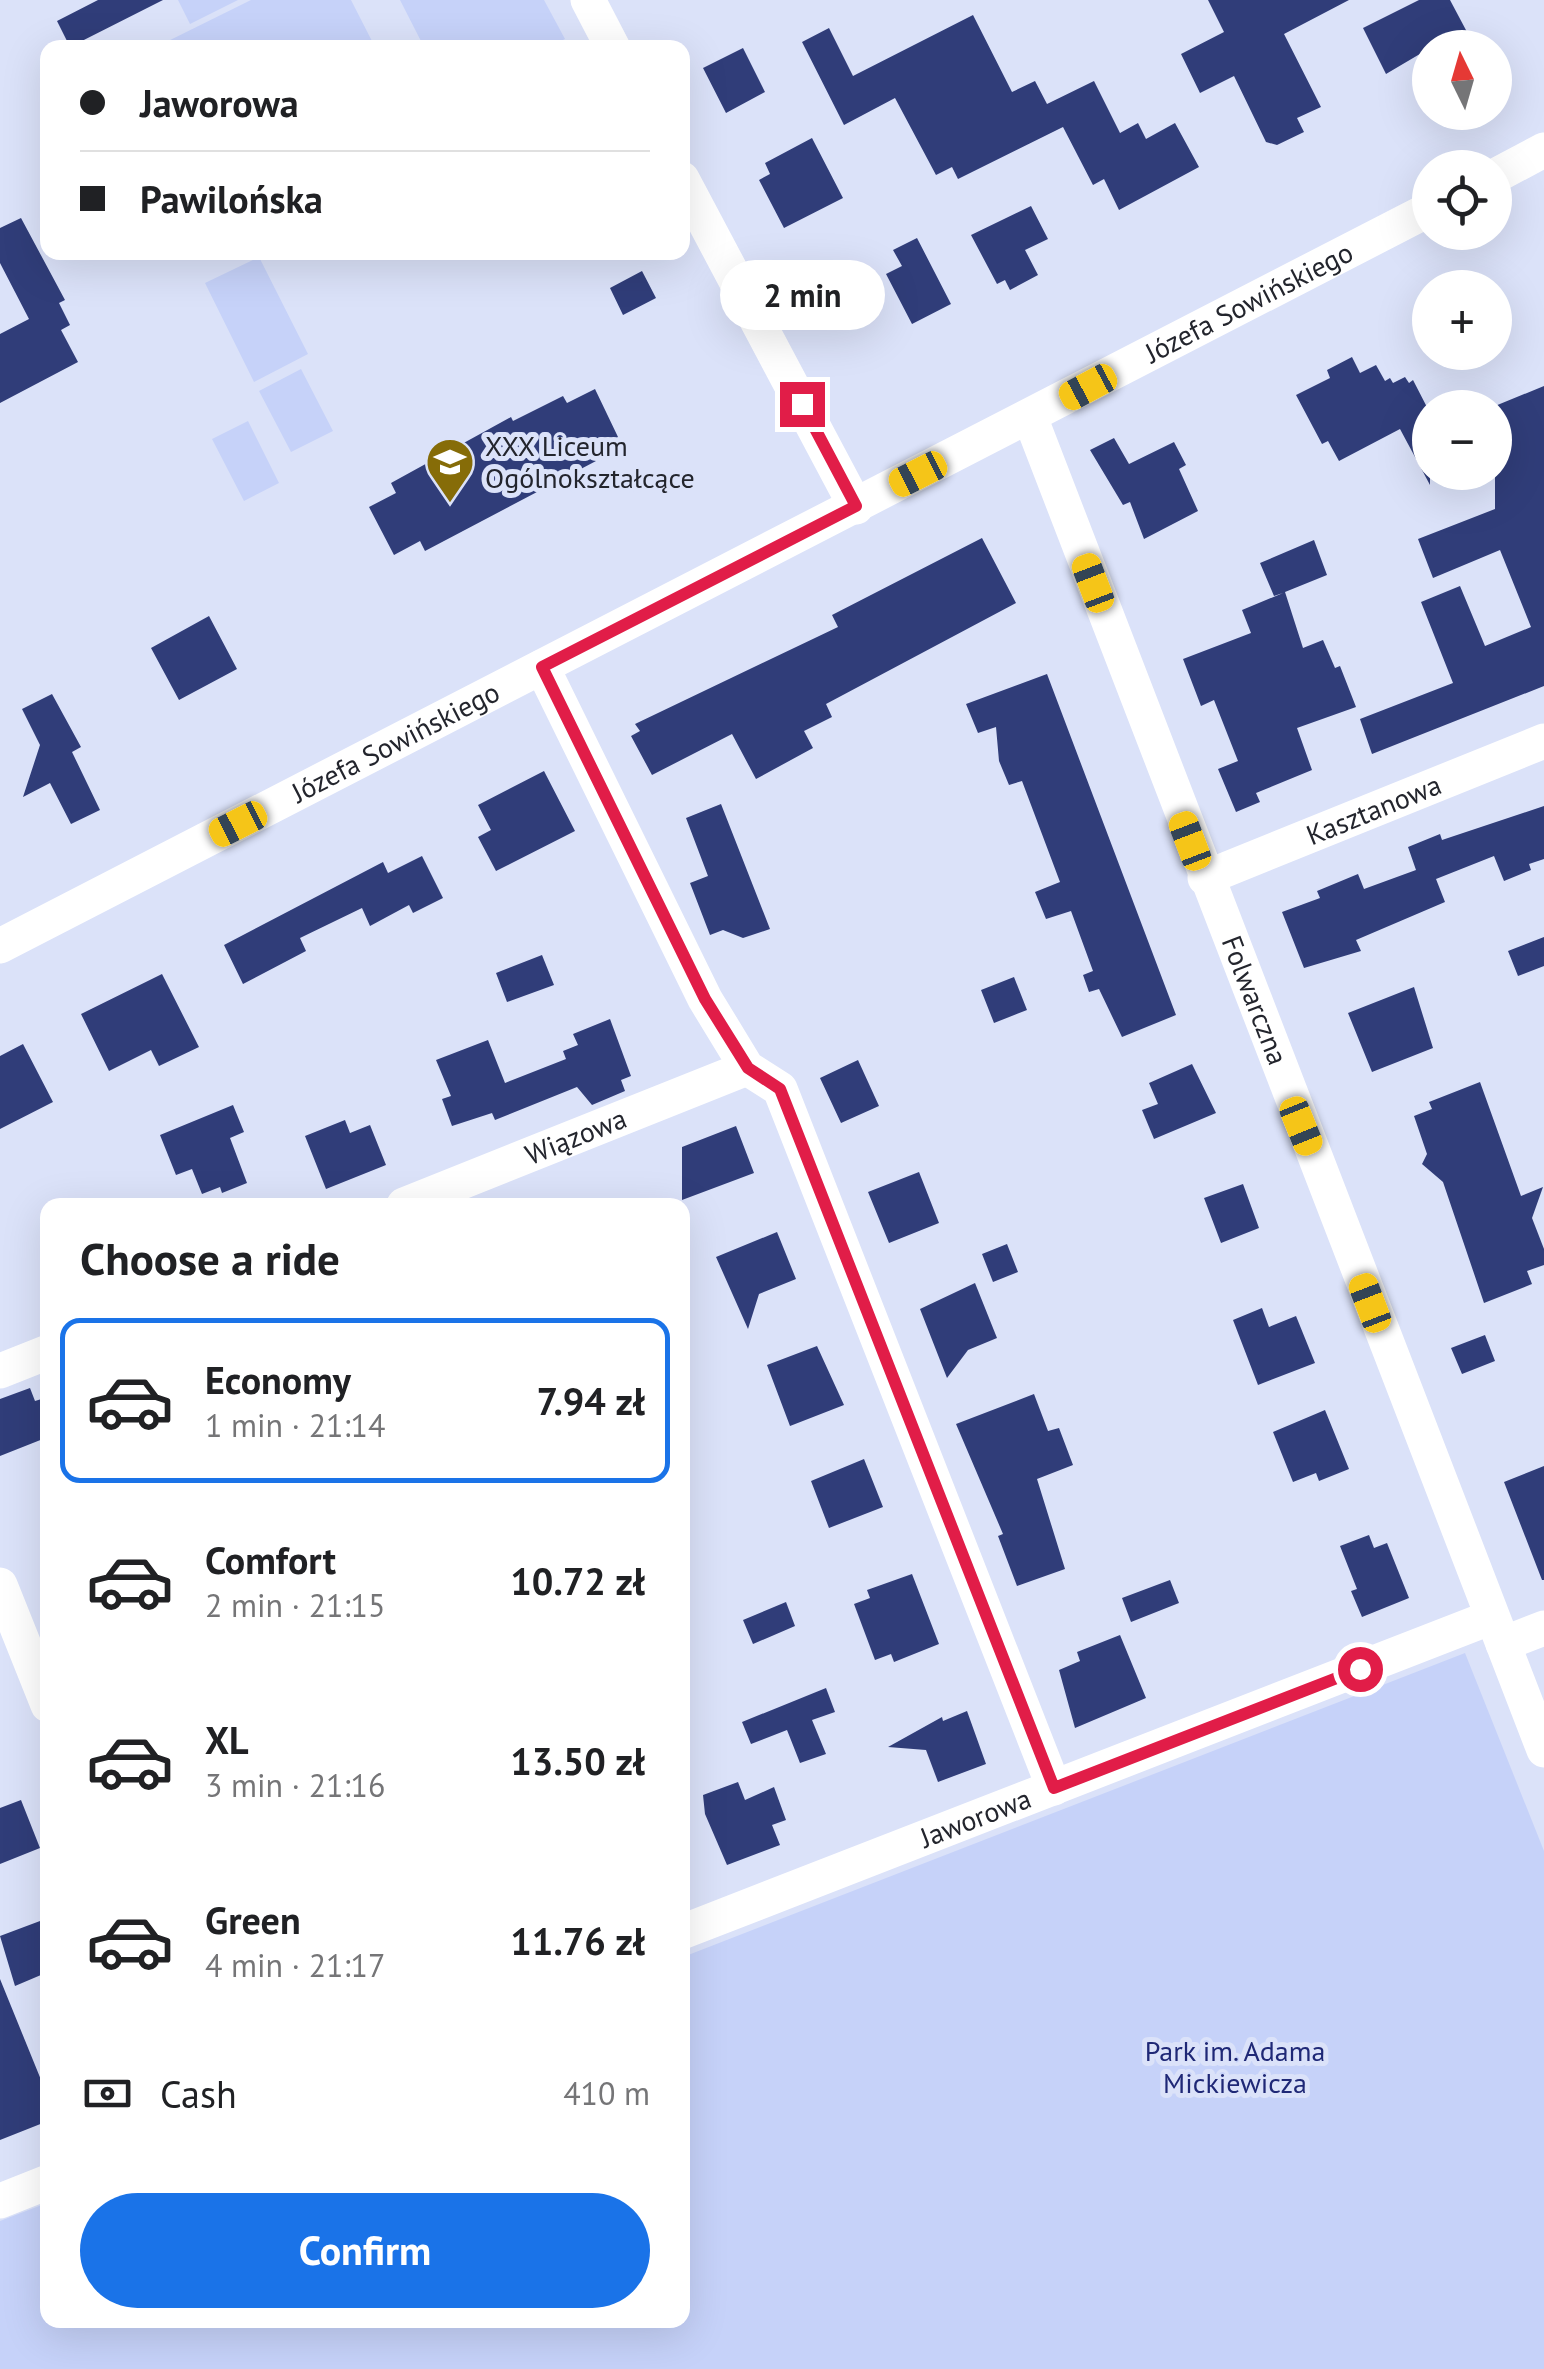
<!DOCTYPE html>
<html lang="en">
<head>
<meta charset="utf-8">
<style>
	:root { --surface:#fff; --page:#f6f6f6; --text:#202124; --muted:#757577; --line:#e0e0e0; --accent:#1a73e8 }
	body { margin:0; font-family:"PT Sans",sans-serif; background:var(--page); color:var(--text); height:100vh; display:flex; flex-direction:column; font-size:38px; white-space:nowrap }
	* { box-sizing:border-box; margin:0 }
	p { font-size:32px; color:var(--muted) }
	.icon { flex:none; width:55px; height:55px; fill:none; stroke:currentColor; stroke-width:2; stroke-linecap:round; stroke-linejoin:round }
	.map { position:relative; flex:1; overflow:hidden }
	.details { position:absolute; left:40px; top:1198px; width:650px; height:1130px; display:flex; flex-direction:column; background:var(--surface); border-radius:20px; box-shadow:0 10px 40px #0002 }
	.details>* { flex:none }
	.banner { position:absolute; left:40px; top:40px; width:650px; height:220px; border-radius:20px; box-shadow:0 10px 40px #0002; display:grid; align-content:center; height:220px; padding:0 40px; background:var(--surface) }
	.needle { width:65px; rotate:355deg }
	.tools { position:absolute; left:1412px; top:30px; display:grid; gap:20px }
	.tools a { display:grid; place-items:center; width:100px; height:100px; border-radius:50%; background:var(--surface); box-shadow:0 10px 40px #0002; font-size:50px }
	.end { position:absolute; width:45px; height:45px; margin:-22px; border:12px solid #e11d48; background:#fff; box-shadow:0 0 0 5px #fff }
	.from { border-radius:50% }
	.bubble { position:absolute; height:70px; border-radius:35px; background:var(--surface); box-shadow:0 10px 40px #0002; font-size:32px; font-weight:700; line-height:70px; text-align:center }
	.car { position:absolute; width:30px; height:60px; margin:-30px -15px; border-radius:12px; box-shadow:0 0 8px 2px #0007; background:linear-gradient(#f5c518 24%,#345 0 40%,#f5c518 0 76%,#345 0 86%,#f5c518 0) }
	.banner b { display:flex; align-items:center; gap:35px; height:95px; font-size:38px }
	.banner b+b { border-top:2px solid var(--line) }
	.banner i { width:25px; height:25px; background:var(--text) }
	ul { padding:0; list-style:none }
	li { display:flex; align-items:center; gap:30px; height:165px; margin:0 20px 15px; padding:0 20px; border:5px solid transparent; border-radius:20px }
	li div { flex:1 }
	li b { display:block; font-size:38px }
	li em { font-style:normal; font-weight:700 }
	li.selected { border-color:var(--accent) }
	li>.icon { width:90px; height:90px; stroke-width:1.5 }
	h2 { padding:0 40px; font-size:45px; line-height:120px }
	.pay { display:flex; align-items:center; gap:25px; height:110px; padding:0 40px; font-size:38px }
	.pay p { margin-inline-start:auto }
	.cta { display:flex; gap:20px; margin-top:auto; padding:20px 40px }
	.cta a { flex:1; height:115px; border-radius:60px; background:var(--accent); color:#fff; font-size:40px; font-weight:700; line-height:115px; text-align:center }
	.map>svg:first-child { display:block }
	.green { fill:#c6d2f9 }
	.building { fill:#303d79 }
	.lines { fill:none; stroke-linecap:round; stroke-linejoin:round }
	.street { stroke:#fff; stroke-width:35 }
	.route { stroke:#e11d48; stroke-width:12 }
	.labels { text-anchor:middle; stroke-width:10; stroke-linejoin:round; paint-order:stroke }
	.street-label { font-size:28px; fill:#23252d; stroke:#dbe2f9 }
	.poi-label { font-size:28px; fill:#23252d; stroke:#dbe2f9; text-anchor:start }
	.park-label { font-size:28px; fill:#1f2876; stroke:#dbe2f9 }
</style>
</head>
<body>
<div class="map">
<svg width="1544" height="2369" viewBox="0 0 1544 2369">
	<rect width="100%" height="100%" fill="#dbe2f9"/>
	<path class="green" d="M178,0H238L190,24Z
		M251,0H351L375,47H156Z
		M400,0H544L565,39L549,47H424Z
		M259,257L308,354L254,382L205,283Z
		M301,369L333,431L291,452L259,391Z
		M248,421L279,483L244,501L212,439Z
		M1465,1653L1544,1851V2369H0V2221L47,2203L48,2320H682L683,1957Z"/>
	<path class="building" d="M98,0H163L70,47L57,21Z
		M1208,0H1349L1284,34L1321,107L1297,118L1304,132L1277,145L1266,142L1234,76L1200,93L1181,54L1224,32Z
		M1419,0H1450L1467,32L1430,48L1386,74L1363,28Z
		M973,15L1012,92L1035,81L1047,104L1094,81L1120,133L1138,123L1146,139L1175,123L1199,167L1119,210L1104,179L1093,185L1063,127L958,179L952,167L936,175L895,98L844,125L802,42L829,28L853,76Z
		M743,48L765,92L726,113L703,68Z
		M812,138L843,198L784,228L759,180L770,174L765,163Z
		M1031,206L1048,239L1025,250L1038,275L1010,290L1005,280L997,284L971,235Z
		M21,218L65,300L59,303L70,325L61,330L78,362L0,403V334L29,319L0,263V228Z
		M917,238L951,304L912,324L886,274L902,266L893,250Z
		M642,271L656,298L623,315L610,288Z
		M1352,357L1360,373L1376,365L1385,381L1390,378L1393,383L1405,377L1409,383L1413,380L1430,413V485L1400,429L1339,461L1328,441L1322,444L1296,395L1330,378L1327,370Z
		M1544,386V686L1372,754L1360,719L1453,683L1421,602L1460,586L1485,646L1531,627L1500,550L1433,578L1418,539L1495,509V406Z
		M595,389L618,437L592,452L596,461L425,551L420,541L394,555L369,507L396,493L391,483L511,417L513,421L563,396L567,403Z
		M1114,438L1129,464L1174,442L1186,465L1179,469L1198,511L1144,539L1130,502L1123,505L1090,450Z
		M982,538L1016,603L826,704L832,717L804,731L813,748L756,779L732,734L652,775L631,736L640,731L635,724L838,627L832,615Z
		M1314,540L1327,575L1285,592L1303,648L1323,640L1335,668L1340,666L1356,707L1297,728L1312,770L1256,793L1260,802L1236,812L1218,769L1238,761L1214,700L1201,706L1183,659L1251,633L1242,610L1283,593L1274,596L1260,563Z
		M209,616L237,669L179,700L151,648Z
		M1047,674L1176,1015L1122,1037L1099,989L1089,992L1083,975L1093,971L1071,911L1046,919L1035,892L1060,882L1022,781L1009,785L999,761L996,727L978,733L966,704Z
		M52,694L81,747L72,752L100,810L71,824L50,783L23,797L40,745L22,709Z
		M544,771L575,831L496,871L478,837L491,830L478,805Z
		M721,804L770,929L743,938L723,930L710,935L690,883L708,876L686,818Z
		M1544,806V859L1529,864L1531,870L1504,881L1494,856L1436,879L1445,902L1356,940L1361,951L1304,968L1282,912L1320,898L1317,891L1358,874L1364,889L1416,870L1408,847L1440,834L1442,840Z
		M422,856L443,898L413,913L409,905L370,926L362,908L300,938L306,951L243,984L224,945L383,862L388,873Z
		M1544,937V966L1518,976L1508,951Z
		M542,955L554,985L507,1002L496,973Z
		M162,974L199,1047L159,1066L151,1050L109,1071L81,1014Z
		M1014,977L1027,1010L994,1023L981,990Z
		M1414,987L1433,1048L1372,1072L1348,1013Z
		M610,1019L631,1076L621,1080L625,1091L592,1105L577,1087L495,1120L492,1113L452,1126L442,1099L451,1096L436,1060L488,1040L505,1083L566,1059L563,1051L578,1045L573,1034Z
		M23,1044L53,1102L0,1129V1056Z
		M858,1060L879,1106L841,1123L820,1078Z
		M1192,1064L1216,1113L1154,1139L1142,1110L1158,1104L1149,1083Z
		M1480,1082L1521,1196L1543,1187L1532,1218L1544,1249V1265L1527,1271L1532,1284L1484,1303L1443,1182L1422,1164L1427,1154L1414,1116L1432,1109L1429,1102Z
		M233,1105L244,1132L230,1138L247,1183L222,1193L220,1187L202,1194L192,1169L176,1175L160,1135Z
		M345,1120L350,1133L370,1125L386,1165L326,1189L305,1136Z
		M736,1126L754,1173L682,1200V1147Z
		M919,1172L939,1223L889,1243L868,1192Z
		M1243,1184L1259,1228L1221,1243L1204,1198Z
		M777,1232L796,1279L759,1294L748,1329L716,1257Z
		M1007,1244L1018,1272L993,1282L982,1254Z
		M975,1283L997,1338L968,1350L947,1378L920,1309Z
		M1262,1308L1269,1327L1296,1316L1315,1363L1258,1385L1233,1320Z
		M1485,1335L1495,1361L1462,1374L1451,1348Z
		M817,1346L844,1405L790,1426L767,1365Z
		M30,1388L35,1401L48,1397V1437L0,1456V1399Z
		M1034,1394L1048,1431L1059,1428L1073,1465L1037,1479L1065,1569L1017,1586L998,1536L1003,1534L956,1424Z
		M1325,1410L1349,1469L1319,1481L1316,1473L1293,1482L1273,1432Z
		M864,1459L883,1507L829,1528L811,1481Z
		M1544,1466V1580H1542L1504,1482Z
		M1369,1535L1374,1548L1387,1543L1409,1598L1362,1617L1351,1591L1357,1589L1340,1546Z
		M912,1574L939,1644L894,1662L891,1654L875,1660L854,1604L870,1598L867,1590Z
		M1170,1580L1179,1603L1131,1622L1122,1598Z
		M786,1602L795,1626L753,1644L743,1620Z
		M1120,1635L1146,1698L1075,1728L1059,1670L1080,1661L1077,1652Z
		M826,1688L835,1712L812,1720L826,1754L800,1763L787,1730L751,1744L742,1722Z
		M967,1711L986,1764L938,1782L926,1750L888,1747L942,1717L943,1721Z
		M738,1782L745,1800L774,1787L786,1820L772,1825L780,1845L727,1865L705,1814L703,1795Z
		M21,1800L40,1848L0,1864V1808Z
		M48,1918V1972L15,1986L0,1936Z
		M0,1979L48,2097V2121L0,2140Z"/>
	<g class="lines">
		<g class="street">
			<path d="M588,0L613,48"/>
			<path d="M1495,176L1544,150"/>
			<path d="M682,179L856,507"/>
			<path id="s1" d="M1030,417L1544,1750"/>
			<path d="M542,667L705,999L747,1068L780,1089L1054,1788"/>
			<path id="s2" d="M1205,878L1544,741"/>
			<path id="s3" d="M0,946L1430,209"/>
			<path id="s4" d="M404,1205L747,1068"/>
			<path d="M0,1371L48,1352"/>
			<path d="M0,1585L48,1705"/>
			<path d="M1503,1644L1544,1628"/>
			<path id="s5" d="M682,1932L1492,1617"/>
			<path d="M0,2201L48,2182"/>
		</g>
	</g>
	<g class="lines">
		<path class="route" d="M802,404L856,506L542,667L705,999L748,1068L780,1089L1054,1788L1360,1669"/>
	</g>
	<defs>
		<g id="school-pin" transform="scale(2.5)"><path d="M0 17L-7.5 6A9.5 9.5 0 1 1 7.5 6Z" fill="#866c08" stroke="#dbe2f9"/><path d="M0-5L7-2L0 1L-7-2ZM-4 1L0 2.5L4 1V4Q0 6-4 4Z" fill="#fff"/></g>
	</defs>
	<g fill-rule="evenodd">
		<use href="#school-pin" x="450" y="462"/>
	</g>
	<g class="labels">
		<g class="street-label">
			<text dy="10" stroke="none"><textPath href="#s3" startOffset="1405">Józefa Sowińskiego</textPath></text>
			<text dy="10" stroke="none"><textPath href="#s3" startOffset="445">Józefa Sowińskiego</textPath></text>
			<text dy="10" stroke="none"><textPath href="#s2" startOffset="182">Kasztanowa</textPath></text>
			<text dy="10" stroke="none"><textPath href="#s1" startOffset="625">Folwarczna</textPath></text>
			<text dy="10" stroke="none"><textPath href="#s4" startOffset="185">Wiązowa</textPath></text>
			<text dy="10" stroke="none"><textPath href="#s5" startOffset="315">Jaworowa</textPath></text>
		</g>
		<g class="poi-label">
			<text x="485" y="456">XXX Liceum<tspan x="485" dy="32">Ogólnokształcące</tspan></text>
		</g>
		<g class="park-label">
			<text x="1235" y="2061">Park im. Adama<tspan x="1235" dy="32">Mickiewicza</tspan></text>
		</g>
	</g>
</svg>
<div class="tools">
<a><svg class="needle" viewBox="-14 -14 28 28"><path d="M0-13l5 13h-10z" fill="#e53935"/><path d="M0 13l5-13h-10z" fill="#757577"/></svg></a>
<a><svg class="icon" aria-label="locate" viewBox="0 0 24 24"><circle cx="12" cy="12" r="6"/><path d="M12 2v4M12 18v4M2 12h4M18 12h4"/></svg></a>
<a>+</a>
<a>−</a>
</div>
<i class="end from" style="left:1360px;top:1669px"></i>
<i class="end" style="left:802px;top:404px"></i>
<div class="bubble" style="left:720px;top:260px;width:165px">2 min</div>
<i class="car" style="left:1088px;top:387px;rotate:242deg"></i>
<i class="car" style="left:918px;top:474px;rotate:243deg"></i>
<i class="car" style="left:1093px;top:583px;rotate:339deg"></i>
<i class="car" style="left:238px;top:824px;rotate:243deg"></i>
<i class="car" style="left:1190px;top:841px;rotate:339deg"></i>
<i class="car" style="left:1301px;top:1126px;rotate:158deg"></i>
<i class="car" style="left:1370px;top:1303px;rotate:339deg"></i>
<div class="banner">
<b><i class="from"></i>Jaworowa</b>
<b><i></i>Pawilońska</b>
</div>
<section class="details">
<h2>Choose a ride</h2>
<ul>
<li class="selected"><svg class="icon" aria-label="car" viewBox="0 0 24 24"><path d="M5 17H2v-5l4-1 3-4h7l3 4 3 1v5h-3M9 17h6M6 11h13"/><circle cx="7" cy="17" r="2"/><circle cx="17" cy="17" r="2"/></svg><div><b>Economy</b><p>1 min · 21:14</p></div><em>7.94 zł</em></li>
<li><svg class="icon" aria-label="car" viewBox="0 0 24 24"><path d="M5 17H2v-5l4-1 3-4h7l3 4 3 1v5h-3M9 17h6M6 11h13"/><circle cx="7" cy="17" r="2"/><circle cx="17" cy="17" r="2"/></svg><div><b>Comfort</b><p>2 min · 21:15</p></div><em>10.72 zł</em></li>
<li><svg class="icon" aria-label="car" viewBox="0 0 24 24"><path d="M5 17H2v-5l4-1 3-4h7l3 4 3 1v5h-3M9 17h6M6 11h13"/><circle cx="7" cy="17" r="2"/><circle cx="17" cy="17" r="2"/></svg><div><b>XL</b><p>3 min · 21:16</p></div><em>13.50 zł</em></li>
<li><svg class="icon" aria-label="car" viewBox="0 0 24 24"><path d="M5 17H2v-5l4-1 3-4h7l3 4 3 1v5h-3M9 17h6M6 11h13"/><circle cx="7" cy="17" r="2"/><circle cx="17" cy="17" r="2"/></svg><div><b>Green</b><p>4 min · 21:17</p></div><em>11.76 zł</em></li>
</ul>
<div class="pay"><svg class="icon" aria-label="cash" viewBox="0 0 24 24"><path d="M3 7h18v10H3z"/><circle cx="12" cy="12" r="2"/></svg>Cash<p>410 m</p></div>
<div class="cta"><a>Confirm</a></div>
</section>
</div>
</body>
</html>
